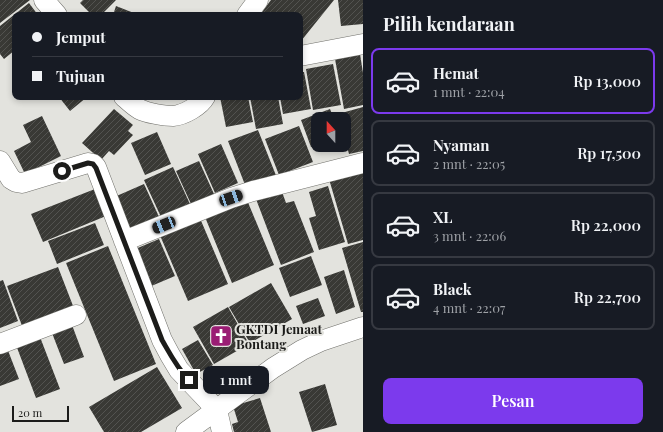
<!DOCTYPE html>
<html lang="id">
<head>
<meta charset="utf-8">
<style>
	:root { --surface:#171b24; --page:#20242c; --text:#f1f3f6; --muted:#9ea1a6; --line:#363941; --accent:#7c3aed }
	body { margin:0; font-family:"Playfair Display",serif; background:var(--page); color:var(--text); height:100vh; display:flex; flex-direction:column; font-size:15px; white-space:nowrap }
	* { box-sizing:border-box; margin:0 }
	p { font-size:13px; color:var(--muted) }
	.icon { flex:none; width:22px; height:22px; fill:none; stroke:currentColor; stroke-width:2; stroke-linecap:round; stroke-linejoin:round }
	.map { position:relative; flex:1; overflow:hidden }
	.side { display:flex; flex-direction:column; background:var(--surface); width:300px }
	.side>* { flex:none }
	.guide { position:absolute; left:12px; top:12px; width:291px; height:88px; border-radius:8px; box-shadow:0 2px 6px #0003; display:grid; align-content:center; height:88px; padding:0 20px; background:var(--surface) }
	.needle { width:26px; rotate:339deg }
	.tools { position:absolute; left:311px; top:112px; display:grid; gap:8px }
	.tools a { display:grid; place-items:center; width:40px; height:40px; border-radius:8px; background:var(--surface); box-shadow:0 2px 6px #0003; font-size:20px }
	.scale { position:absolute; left:12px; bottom:10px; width:57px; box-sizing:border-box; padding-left:4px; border:2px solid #1c1c1a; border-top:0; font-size:11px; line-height:14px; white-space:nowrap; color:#1c1c1a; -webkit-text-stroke:3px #e3e3de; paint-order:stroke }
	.end { position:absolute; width:18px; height:18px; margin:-9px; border:5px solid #1c1c1a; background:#fff; box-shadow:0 0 0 2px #fff }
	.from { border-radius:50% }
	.bubble { position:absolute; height:28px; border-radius:8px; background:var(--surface); box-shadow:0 2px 6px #0003; font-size:13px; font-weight:600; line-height:28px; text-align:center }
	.car { position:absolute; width:12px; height:24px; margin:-12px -6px; border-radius:5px; box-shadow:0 0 3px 1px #0007; background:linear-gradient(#222 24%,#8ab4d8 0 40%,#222 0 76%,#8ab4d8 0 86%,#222 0) }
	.guide b { display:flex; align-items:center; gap:14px; height:38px; font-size:15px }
	.guide b+b { border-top:1px solid var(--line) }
	.guide i { width:10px; height:10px; background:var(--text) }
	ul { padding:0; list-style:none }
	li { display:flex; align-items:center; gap:12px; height:66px; margin:0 8px 6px; padding:0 12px; border:2px solid var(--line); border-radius:8px }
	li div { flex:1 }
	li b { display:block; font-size:15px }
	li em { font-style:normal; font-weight:600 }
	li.current { border-color:var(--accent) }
	li>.icon { width:36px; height:36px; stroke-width:1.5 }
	h2 { padding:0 20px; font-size:18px; line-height:48px }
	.cta { display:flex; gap:8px; margin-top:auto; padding:8px 20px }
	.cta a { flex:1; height:46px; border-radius:8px; background:var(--accent); color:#fff; font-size:16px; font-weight:600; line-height:46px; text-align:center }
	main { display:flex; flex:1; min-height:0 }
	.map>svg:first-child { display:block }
	.building { fill:url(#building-hatch) }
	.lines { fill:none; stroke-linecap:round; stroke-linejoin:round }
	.minor-casing { stroke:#71716c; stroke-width:21 }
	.minor { stroke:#fff; stroke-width:20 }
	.route { stroke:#1c1c1a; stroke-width:5 }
	.labels { text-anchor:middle; stroke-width:4; stroke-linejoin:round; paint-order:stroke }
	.poi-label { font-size:13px; font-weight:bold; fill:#1c1c1a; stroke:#e3e3de; text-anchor:start }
</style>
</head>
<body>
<main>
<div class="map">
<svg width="363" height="432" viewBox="0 0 363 432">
	<defs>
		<pattern id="building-hatch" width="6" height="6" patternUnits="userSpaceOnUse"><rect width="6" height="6" fill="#393935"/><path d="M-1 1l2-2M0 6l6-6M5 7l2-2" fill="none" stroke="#535350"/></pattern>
	</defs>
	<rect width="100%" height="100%" fill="#e3e3de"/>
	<path class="building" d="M0,0H30L0,23Z
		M83,0H116L101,15H92L80,3Z
		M271,0H334L301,41H300V15H267L262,12Z
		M338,0H363V24L341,26Z
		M29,3L38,15H15V50L4,59L0,54V26Z
		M116,6L139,15H113Z
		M360,54L363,73V105L344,109L335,59Z
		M333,64L341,105L313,110L306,69Z
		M300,72H304L311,109L283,114L280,97H300Z
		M59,97H87L70,111Z
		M220,97H248L253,122L226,127Z
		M250,97H278L283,124L256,129Z
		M363,107V151L349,154L344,135V119H340L338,114Z
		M114,109L133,125L128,131L133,135L114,155L109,151L101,160L82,143Z
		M330,109L334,119H318V145L311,147L301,120Z
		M42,116L61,156L25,174L14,151L31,142L23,125Z
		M299,126L313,162L279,175L265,139Z
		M258,130L277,178L247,190L228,141Z
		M157,132L171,164L145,175L131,143Z
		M221,144L238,183L215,193L198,154Z
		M199,161L214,194L191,204L176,171Z
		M173,167L190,204L161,217L144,180Z
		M363,169V240L348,244L329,179Z
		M144,184L160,219L127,233L112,198Z
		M328,186L345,242L319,250L309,218L316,216L309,192Z
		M95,189L106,216L43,242L31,214Z
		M281,189L286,203L294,201L314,252L281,265L256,199Z
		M247,200L274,265L232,283L205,217Z
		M199,216L228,284L188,301L159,233Z
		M95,223L104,245L57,264L48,241Z
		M159,239L175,276L149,287L133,250Z
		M363,242V312H361L342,248Z
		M108,246L156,364L114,381L66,263Z
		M311,256L322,285L290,297L279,268Z
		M58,267L75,311L24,331L7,286Z
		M344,270L355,307L336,314L324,277Z
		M3,280L18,321L0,328V281Z
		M271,283L292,319L250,343L229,307Z
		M318,298L325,316L303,324L296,306Z
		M228,307L249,344L214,364L193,327Z
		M72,325L84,357L64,364L52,333Z
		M40,337L60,389L36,398L16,345Z
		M198,340L213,365L196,374L182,349Z
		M7,348L19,379L0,386V350Z
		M157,367L182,408L141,432H104L89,407Z
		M325,384L337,425L312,432L299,392Z
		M260,398L271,432H234L232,424L238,422L233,406Z"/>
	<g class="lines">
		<g class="minor-casing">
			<path id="minor" d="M44,0L57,15
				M247,15L258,0
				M300,56L363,44
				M124,97C129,101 134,106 139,109C147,113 164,116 173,116C184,115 200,106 205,97
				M0,161L11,179L16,182L22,183L88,163L93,164L96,167L162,340L170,355L179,370L217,410L222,432
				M124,241L231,198L253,191L363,163
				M0,344L76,315
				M186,432L273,368L302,350L321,341L363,327"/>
		</g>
		<use href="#minor" class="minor"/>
	</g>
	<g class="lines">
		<path class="route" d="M62,171L88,163L93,164L96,168L162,340C170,354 177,368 189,380"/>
	</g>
	<defs>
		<g id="church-square" transform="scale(1.15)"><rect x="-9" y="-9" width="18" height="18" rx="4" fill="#9a1d74" stroke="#e3e3de"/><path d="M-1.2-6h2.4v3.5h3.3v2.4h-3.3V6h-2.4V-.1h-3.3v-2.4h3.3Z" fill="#fff"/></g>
	</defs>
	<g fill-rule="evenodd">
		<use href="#church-square" x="221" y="336"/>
	</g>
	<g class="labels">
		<g class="poi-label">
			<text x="236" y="334">GKTDI Jemaat<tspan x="236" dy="15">Bontang</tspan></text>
		</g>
	</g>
</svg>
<div class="tools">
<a><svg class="needle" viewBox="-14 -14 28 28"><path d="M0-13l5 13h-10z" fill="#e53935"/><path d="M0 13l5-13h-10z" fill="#9ea1a6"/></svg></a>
</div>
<div class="scale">20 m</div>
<i class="end from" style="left:62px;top:171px"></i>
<i class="end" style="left:189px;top:380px"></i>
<div class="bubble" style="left:203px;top:366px;width:66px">1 mnt</div>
<i class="car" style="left:231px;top:198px;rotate:71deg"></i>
<i class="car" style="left:164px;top:225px;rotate:248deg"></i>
<div class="guide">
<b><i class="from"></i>Jemput</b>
<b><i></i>Tujuan</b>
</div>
</div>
<section class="side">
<h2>Pilih kendaraan</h2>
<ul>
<li class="current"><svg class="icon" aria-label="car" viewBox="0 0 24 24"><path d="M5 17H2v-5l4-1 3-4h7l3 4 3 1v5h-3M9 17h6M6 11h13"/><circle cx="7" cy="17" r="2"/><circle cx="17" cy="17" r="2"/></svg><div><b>Hemat</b><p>1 mnt · 22:04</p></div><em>Rp 13,000</em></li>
<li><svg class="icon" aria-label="car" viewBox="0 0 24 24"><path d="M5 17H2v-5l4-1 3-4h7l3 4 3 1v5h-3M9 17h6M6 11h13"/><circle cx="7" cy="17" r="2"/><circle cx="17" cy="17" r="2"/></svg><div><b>Nyaman</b><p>2 mnt · 22:05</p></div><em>Rp 17,500</em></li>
<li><svg class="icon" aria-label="car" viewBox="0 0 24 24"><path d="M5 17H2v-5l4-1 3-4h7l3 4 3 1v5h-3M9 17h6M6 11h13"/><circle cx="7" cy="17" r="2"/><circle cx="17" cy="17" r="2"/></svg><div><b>XL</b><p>3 mnt · 22:06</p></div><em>Rp 22,000</em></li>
<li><svg class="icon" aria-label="car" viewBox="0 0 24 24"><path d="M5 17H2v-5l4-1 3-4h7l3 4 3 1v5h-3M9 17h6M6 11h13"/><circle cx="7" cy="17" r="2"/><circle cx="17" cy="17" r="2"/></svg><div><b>Black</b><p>4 mnt · 22:07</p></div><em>Rp 22,700</em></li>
</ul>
<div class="cta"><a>Pesan</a></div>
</section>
</main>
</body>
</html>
